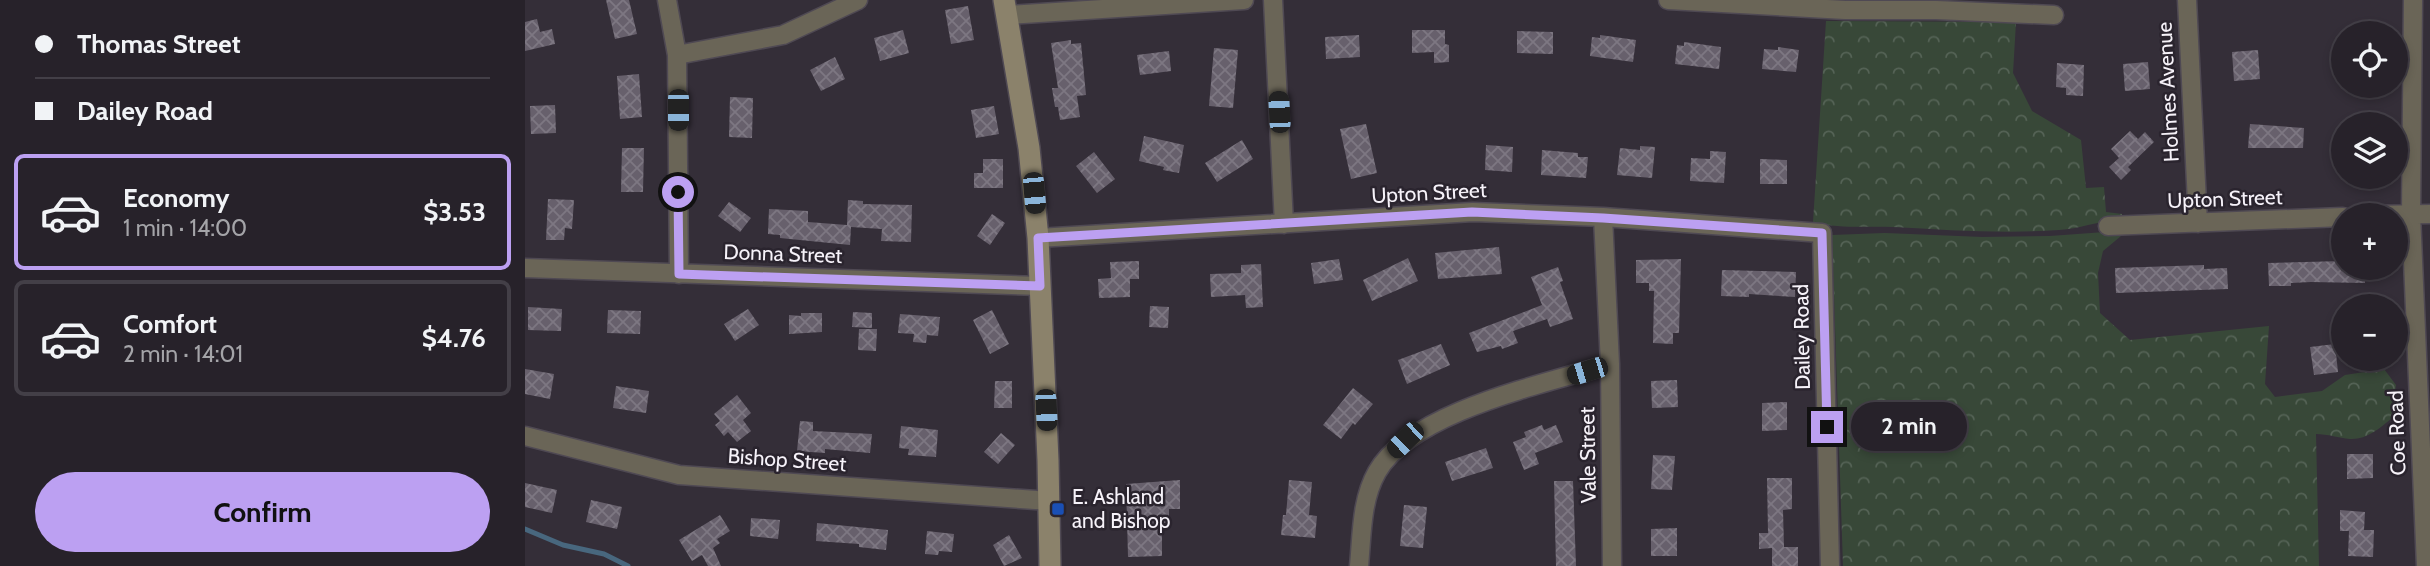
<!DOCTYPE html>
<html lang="en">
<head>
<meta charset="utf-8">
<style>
	:root { --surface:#27222a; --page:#332f36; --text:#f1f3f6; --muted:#a4a4a8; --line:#433f47; --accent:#bca0f2 }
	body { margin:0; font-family:Cabin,sans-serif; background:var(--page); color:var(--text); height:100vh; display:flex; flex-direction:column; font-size:26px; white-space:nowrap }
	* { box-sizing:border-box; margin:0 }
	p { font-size:23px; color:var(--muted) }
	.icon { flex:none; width:38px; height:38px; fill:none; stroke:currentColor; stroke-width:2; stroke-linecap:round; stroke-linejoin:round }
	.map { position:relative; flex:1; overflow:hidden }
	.details { display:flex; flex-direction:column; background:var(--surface); width:525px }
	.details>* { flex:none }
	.hud { display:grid; align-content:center; height:154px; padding:0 35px; background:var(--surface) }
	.controls { position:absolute; left:1806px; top:21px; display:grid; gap:14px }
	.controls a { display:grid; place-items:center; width:77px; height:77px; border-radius:50%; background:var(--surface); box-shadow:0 4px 10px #0003,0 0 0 2px var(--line); font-size:35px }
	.end { position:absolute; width:32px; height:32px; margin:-16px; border:9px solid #bca0f2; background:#111; box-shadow:0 0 0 4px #111 }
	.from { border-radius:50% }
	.bubble { position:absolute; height:49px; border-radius:24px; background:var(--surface); box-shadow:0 4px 10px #0003,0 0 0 2px var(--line); font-size:23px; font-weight:800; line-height:49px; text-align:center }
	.car { position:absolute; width:21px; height:42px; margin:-21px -10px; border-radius:9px; box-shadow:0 0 5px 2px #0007; background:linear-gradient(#222 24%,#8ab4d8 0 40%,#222 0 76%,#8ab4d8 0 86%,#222 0) }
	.hud b { display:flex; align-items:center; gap:24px; height:66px; font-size:26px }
	.hud b+b { border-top:2px solid var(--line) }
	.hud i { width:18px; height:18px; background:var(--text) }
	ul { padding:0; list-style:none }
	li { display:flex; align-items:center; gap:21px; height:116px; margin:0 14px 10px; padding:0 21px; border:4px solid var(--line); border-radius:10px }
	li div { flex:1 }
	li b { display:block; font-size:26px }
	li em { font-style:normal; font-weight:800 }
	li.selected { border-color:var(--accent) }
	li>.icon { width:63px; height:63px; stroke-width:1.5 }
	.primary-button { display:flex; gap:14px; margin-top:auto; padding:14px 35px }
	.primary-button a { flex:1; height:80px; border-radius:42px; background:var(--accent); color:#111; font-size:28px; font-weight:800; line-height:80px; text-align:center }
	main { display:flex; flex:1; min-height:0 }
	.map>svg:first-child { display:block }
	.forest { fill:url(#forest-crowns) }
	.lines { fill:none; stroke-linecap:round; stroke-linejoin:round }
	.stream { stroke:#48677e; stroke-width:5 }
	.building { fill:url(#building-cross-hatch) }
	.street-casing { stroke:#4f4953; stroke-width:21 }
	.secondary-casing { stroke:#4f4953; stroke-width:24 }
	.street { stroke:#6a6557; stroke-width:18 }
	.secondary { stroke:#8b826b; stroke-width:21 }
	.route { stroke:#bca0f2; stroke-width:9 }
	.transit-dot { fill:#1a4fb4; stroke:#2a242e; stroke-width:2.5 }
	.labels { text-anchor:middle; stroke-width:5; stroke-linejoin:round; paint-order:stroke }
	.street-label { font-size:21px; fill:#f6f2f9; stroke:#2a242e }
	.poi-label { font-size:21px; fill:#f6f2f9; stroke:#2a242e; text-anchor:start }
</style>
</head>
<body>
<main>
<section class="details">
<div class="hud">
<b><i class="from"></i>Thomas Street</b>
<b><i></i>Dailey Road</b>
</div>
<ul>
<li class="selected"><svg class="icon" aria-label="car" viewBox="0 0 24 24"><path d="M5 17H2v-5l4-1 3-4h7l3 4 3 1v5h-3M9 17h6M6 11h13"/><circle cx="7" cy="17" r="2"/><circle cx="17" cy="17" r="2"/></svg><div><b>Economy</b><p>1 min · 14:00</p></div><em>$3.53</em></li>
<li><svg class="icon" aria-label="car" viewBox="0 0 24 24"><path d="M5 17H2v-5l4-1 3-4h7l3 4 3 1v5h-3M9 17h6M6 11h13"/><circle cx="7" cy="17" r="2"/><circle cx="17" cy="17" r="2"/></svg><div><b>Comfort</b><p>2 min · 14:01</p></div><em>$4.76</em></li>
</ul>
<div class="primary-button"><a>Confirm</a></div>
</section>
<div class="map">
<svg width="1905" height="566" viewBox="0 0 1905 566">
	<defs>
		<pattern id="forest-crowns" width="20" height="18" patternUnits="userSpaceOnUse" patternTransform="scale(1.75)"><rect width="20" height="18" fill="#384838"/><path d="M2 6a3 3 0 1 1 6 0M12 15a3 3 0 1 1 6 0" fill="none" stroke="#556356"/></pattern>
		<pattern id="building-cross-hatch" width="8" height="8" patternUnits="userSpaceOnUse" patternTransform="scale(1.75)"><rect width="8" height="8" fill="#67606c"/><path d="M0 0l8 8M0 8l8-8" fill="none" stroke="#7d7782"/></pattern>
	</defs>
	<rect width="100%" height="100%" fill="#342e38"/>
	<path class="forest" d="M1301,21L1491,22L1488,73L1507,111L1556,140L1561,188L1579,187L1581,212L1597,214V221C1576,219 1556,229 1534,230C1479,234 1423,230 1368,227C1340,226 1315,229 1288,222Z
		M1594,231L1596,236L1578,251L1573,273L1575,313L1605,340L1744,326L1740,384L1750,397L1797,391L1820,375L1859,369L1871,385L1866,419C1855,428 1841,440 1825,439C1814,438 1803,434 1791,434L1794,566H1318L1307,235L1360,233L1457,237L1525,236Z"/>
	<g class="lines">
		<path class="stream" d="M0,529L38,545L79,554L103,566"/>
	</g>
	<path class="building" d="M81,0H104L112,34L90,39Z
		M443,6L449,40L426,44L420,10Z
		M12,19L15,32L27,29L30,44L0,51V22Z
		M378,30L384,53L355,61L349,38Z
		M887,30H920V44L924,45V62L909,63V52L887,53Z
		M992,31L1028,32V54L992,53Z
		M834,35L835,57L801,59L800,37Z
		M1075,35L1111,40L1108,62L1065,56L1067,37L1075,38Z
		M546,40V44L556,43L561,95L552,96L555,117L535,120L533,107H530L527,88H533L526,43Z
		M1159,42L1196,47L1194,69L1150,64L1152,45L1159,46Z
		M1253,47L1274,50L1271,72L1237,69L1239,49L1253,50Z
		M689,48L713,50L708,108L684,106Z
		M1733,50L1735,79L1709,81L1707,52Z
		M644,51L646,71L615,75L612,55Z
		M310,57L320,79L296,91L285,70Z
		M1623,62L1625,89L1600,91L1598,64Z
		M1532,63L1559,65L1558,96L1541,95V88L1531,87Z
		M114,74L117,117L95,119L92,76Z
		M205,97L228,98L227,138L204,137Z
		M30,105L31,133L6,134L5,106Z
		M469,106L474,134L451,138L446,110Z
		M841,124L852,173L826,179L815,129Z
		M1725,124L1779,128L1778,148H1723Z
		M1605,131L1613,139L1620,132L1629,142L1603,167L1606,170L1596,180L1584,167L1594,158L1586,149Z
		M619,136L659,145L654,173L638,170L639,167L614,161Z
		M717,140L728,159L692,182L680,163Z
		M961,145L988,147L987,172L960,170Z
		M1115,146L1130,147L1127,178L1092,175L1095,148L1115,150Z
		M97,148H119L118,192H96Z
		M1017,150L1053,153V157H1063L1061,178L1016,175Z
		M1185,151L1201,152L1199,183L1165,181L1166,158L1185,159Z
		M569,152L590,179L572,193L551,166Z
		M458,159H478V188H449V173H458Z
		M1235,159L1262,160V184H1235Z
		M23,199L49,200L47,229L40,228L39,240H21Z
		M323,200L338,201V204L387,205L386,242L356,241L357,229L326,227L325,245L255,238V235L243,234L244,209L283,211V222L322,225Z
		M204,202L226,218L215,232L193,216Z
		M467,214L480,223L465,245L452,236Z
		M974,247L977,274L913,279L910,253Z
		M883,258L893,281L847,301L838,280Z
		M814,259L818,280L789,284L786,263Z
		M1156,259L1154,333H1148V344L1128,343L1129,291H1124V283H1111V260Z
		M614,261V279H605V297L574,298L573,279L586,278L585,262Z
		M1818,261V268H1840V283L1786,282L1766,283V286H1744L1743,263Z
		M736,264L738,307L721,308L720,295L686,297L685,274L716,273V265Z
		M1679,265V269L1702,268L1703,289L1591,293L1590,268Z
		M1033,267L1038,281L1035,282L1048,319L1025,327L1022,319L988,331L993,343L977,349L976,346L952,352L944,333L1017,305L1006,277Z
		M1197,270L1271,272L1270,297L1224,294V297L1196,296Z
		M625,306L644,307L643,328L624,327Z
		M3,307L37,309L36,331L3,330Z
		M223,309L234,325L210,341L199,324Z
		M83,310L116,311L115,334L82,333Z
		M467,310L484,344L465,354L448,320Z
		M328,312L347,313V328L327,327Z
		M276,313H297V332L264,334V315L276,316Z
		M375,314L415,317L413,336L402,335L401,343L388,342L389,334L373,333Z
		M334,329H352L351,351L333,350Z
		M916,344L925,365L882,384L873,360Z
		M1810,344L1813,372L1789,375L1785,347Z
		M0,369L29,374L25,399L0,394Z
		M1152,380L1153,407L1127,408L1126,381Z
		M470,381H487V408H469Z
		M91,386L124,391L121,413L88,408Z
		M828,388L848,404L830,425L828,423L816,439L798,425Z
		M212,395L226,413L218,420L226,431L212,442L203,432L199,436L190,425L195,421L189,414Z
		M1262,402V430L1237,431V403Z
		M275,421L288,422V431L347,434L345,453L300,449V453L272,451Z
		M1017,425L1019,430L1031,425L1038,442L1010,453L1014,464L999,470L988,442L1001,437L999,432Z
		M376,426L413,430L411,457L383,455L384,449L374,448Z
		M476,433L490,445L473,464L459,452Z
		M961,448L968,468L927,481L920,462Z
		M1822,454H1848V478L1822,479Z
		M1128,455L1150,456L1147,490L1126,489Z
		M1242,478H1267V509L1258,510L1259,547H1273V566H1247V548L1234,549V533H1243Z
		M655,480V509H644V523H637V556L603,557L601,484Z
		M764,480L787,482L784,515L792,516L790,538L756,535L758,515H761Z
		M1029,481H1048L1051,566H1031Z
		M0,483L32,490L27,513L0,507Z
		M66,500L97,507L92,529L61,522Z
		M879,505L902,507L898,548L875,546Z
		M1815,510L1840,512L1839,530H1849L1848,557L1823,556L1824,531H1815Z
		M195,515L205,531L192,539L195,543L188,548L196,566H183L177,555L167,561L154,540Z
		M226,518L255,520L253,539L225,536Z
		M292,523L363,530L361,550L334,547V544L291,541Z
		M1152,528V556H1126V529Z
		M402,531L429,534L427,552L414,551L413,555L400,554Z
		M484,535L497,558L479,566L468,545Z"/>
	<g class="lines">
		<g class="street-casing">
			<path id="street" d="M142,0L152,55L154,274
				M748,0L759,224
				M1143,0L1320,10H1411L1529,15
				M1662,0L1673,223
				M1888,0L1886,214L1901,566
				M483,15L719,0
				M152,55L258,35L333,0
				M1848,215L1905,214
				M1078,217L1085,364L1087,566
				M1583,226L1818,217
				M513,238L948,212L1078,217L1297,233L1305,566
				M0,268L515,286
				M0,436L154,475L525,501
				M834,566C837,535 836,500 852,472C887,411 1020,384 1085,364"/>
		</g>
		<g class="secondary-casing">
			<path id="secondary" d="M479,0L504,148L513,238L523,460L525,566"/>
		</g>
		<use href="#street" class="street"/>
		<use href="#secondary" class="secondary"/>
	</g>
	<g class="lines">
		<path class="route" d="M153,192L154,274L181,275L515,286L513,238L947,212L1078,218L1297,233L1302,427"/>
	</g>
	<rect class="transit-dot" x="526" y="502" width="14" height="14" rx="3.5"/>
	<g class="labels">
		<g class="street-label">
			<text transform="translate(1643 92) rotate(-93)" y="7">Holmes Avenue</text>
			<text transform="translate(904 193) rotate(-3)" y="7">Upton Street</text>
			<text transform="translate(1700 199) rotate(-2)" y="7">Upton Street</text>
			<text transform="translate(258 254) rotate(2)" y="7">Donna Street</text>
			<text transform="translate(1277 337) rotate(-91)" y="7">Dailey Road</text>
			<text transform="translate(1872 433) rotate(-92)" y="7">Coe Road</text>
			<text transform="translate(1063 455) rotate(-91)" y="7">Vale Street</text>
			<text transform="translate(262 460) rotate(4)" y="7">Bishop Street</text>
		</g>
		<g class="poi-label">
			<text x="547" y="504">E. Ashland<tspan x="547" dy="24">and Bishop</tspan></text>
		</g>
	</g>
</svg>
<div class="controls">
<a><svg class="icon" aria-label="locate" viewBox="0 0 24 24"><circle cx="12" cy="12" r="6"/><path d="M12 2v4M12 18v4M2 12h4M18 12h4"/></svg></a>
<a><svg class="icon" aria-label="layers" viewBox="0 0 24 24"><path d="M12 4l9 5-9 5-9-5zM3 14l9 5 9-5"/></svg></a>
<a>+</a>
<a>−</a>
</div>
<i class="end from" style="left:153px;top:192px"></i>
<i class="end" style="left:1302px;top:427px"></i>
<div class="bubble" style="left:1326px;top:402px;width:116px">2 min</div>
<i class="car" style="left:153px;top:110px;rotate:180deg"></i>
<i class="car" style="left:754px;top:112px;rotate:357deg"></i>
<i class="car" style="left:509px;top:193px;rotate:175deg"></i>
<i class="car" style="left:1062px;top:371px;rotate:253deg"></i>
<i class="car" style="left:521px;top:410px;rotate:177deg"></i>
<i class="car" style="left:880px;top:440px;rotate:226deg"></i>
</div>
</main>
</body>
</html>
